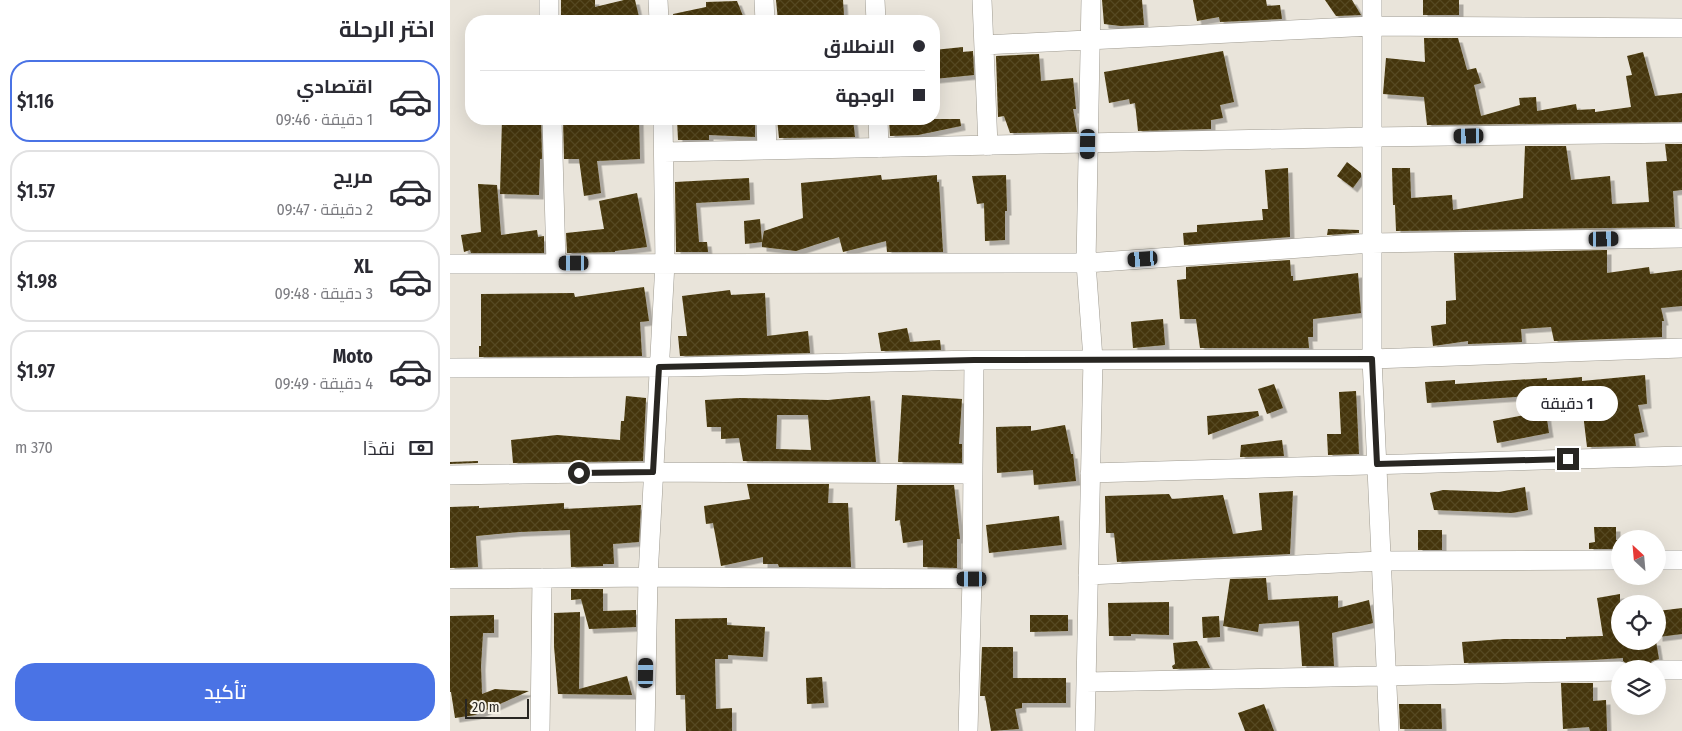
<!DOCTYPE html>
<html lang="ar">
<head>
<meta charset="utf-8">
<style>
	:root { --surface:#fff; --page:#f2f2f3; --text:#2b2b33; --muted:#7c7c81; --line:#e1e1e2; --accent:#4a73e5 }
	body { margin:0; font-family:"Fira Sans Condensed",Cairo,sans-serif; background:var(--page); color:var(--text); direction:rtl; height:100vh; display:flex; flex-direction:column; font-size:19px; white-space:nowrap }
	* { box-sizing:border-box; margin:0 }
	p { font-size:16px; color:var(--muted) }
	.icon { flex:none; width:28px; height:28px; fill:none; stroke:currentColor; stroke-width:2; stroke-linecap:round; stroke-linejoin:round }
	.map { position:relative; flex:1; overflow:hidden; direction:ltr }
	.details { display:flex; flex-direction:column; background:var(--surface); width:450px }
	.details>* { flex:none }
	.hud { position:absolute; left:15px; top:15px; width:475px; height:110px; border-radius:20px; box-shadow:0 5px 20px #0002; direction:rtl; display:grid; align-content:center; height:110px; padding:0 15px; background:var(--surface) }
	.needle { width:32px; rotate:334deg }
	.buttons { position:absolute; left:1161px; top:530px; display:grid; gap:10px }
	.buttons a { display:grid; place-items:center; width:55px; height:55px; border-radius:50%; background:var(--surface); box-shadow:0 5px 20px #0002; font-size:25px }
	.scale { position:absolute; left:15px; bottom:12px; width:64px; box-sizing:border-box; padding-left:5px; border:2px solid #282622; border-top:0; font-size:14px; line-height:18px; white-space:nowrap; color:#282622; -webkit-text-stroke:4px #f6f2e7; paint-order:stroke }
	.end { position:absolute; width:22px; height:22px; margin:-11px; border:6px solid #282622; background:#fff; box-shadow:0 0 0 2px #fff }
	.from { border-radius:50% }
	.bubble { position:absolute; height:35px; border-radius:18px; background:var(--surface); box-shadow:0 5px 20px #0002; font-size:16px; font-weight:600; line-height:35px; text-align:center; direction:rtl }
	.car { position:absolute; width:15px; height:30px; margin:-15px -8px; border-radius:6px; box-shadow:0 0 4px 1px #0007; background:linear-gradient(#222 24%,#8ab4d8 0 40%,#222 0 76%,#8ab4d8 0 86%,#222 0) }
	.hud b { display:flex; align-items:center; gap:18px; height:48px; font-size:19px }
	.hud b+b { border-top:1px solid var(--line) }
	.hud i { width:12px; height:12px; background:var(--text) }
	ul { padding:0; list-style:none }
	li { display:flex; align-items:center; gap:15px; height:82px; margin:0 10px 8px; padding:0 5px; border:2px solid var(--line); border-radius:20px }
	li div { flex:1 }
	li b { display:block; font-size:19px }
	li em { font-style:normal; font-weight:600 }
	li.on { border-color:var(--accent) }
	li>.icon { width:45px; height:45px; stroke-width:1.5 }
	h2 { padding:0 15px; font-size:22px; line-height:60px }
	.pay { display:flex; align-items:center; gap:12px; height:55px; padding:0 15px; font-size:19px }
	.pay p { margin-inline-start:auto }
	.action { display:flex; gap:10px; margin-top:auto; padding:10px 15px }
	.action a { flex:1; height:58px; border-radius:20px; background:var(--accent); color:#fff; font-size:20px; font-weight:600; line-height:58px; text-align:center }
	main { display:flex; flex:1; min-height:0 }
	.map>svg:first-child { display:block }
	.building { fill:url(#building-cross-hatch); fill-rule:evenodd; filter:url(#shadow) }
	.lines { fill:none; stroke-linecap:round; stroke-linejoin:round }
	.minor-casing { stroke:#9f9b91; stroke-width:20 }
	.minor { stroke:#fff; stroke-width:19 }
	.route { stroke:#282622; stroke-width:6 }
</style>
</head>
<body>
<main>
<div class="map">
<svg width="1232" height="731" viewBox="0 0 1232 731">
	<defs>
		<pattern id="building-cross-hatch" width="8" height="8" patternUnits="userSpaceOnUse" patternTransform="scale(1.25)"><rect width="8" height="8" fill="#453407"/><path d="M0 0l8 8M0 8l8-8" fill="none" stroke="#574922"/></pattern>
		<filter id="shadow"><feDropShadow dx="4.5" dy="4.5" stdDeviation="0" flood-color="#0004"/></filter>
	</defs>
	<rect width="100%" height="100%" fill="#e9e4da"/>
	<path class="building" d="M111,0H145V7L174,0H185L190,21H111Z
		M326,0H393L394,16L361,18V21H328Z
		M652,0H692L694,25L671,26L654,24Z
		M743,0H816L817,6L830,5L832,19L770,22L769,17L747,21Z
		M875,0H902L911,15L886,16Z
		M973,0H1009V15H973Z
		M287,1L295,21H224L223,14L256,7V2Z
		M974,38H1008L1017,70L1026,68L1031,83L1024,85L1031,116L1070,105L1069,98L1086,97L1087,111L1126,104L1127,110L1145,109V112L1181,107L1176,76L1182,75L1177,56L1193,52L1205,96L1232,93V122L977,125L974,97L933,94L936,58L975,62Z
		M513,47V52L523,51L524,75L484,79V50Z
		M773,51L784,102L770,105L773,118L761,120V129L688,131L685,103L680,104L679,99L659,103L654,72Z
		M589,54L591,81L623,78L626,109H623L627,132L560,133L554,116L548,117L546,56Z
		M52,119H91L92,159H90L89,195L50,194Z
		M113,119H189L190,159L147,161L151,193L134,196L129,159H114Z
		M227,119H305V137L259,135V140H228Z
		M327,119H403L405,137L329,138Z
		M439,119H510L511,126L468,135L440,136Z
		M1215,144H1232V190L1223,191L1225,227L946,231L945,205H943L942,168H960L961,198L1002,195L1003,210L1073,198L1075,146H1116L1121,180L1160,176L1162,204L1199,202L1196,162L1217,161Z
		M897,162L911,173V177L903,188L887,176Z
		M838,168L840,237L734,245L733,233L747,232V225L813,220L812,209H818L815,170Z
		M431,175L432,180L487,175V182H489L493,252H437L436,241L393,252L389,237L346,251L312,247V242L295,244L294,221L310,219L312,242L314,231L353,218L351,183Z
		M556,175L557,211H555V240L535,241L534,203L527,204L522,176Z
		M299,178L300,200L246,203L249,242H257L258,252H226L225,182Z
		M28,184L47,185L51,235L87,230L88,237L94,236V253H21L20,250L14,252L11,235L31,232Z
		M187,193L197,247L165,251V252L117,253L116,233L154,229L149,201Z
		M878,229L909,230V233L877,235Z
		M1157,250V273L1199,267L1200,274L1232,270V306L1211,308L1214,321H1212V337L1104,341L1101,327L1071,329L1072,342L1018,344V341L983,346L981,326L996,324V301L1006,300L1004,253Z
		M840,260L841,276H843V281L908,273L911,313L863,319V337H858L859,348H750L746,319H730L727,280L736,279V267Z
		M194,287L199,321L190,322L192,356L29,357V346H31V294L124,293L125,297Z
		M280,290L281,295L315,293L317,336L358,331L360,353L230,356L228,336H237L232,296Z
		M713,319L715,345L683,348L681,322Z
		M457,328L460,342L490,340L491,350L431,351L428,333Z
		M1195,375L1197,404L1188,405L1194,432L1184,434L1186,446L1137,447L1132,405L1099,409L1100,412L1096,413L1099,433L1047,443L1043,421L1085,413L1080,414L1078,396L977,403L975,382L1005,380V384L1097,378V380L1132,377V381Z
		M824,384L833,408L817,414L808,389Z
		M906,391L909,454L878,455L877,434H891L889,392Z
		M452,395L512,399L509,444H512V463L448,462Z
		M176,396L196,398L193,461L63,463L61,440L107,435L170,440L171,421H174Z
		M420,396L426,462L293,461L289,438L271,439V427H257L255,400L290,398L378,400ZM327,415H358L361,450L326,449Z
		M808,411L809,416L758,435L757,416Z
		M615,425L621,454H623L626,481L584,485L583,470L547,473L546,427L581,426V431Z
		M832,440L834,456L790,457L791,445Z
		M28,461V463L0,464V462Z
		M297,484H379L378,503H398L401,567H329L328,564H313V557L271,566L263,523L256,524L254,506L300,499Z
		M447,485H504L510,539H507V568L473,567V540L453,543L450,520L445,521Z
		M1075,487L1078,510L1062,513L984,510L980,493L993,490L1049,492Z
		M843,491L840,554L667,562L664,533H656L655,496L719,494L722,499L773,495L783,534L812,530L809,493Z
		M114,503V509L191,505L189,542L163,544L164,564H153V566L121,567L120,530L69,532L26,536L28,567L0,568V507L29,506V508Z
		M609,516L612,545L539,553L536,525Z
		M1144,527H1166V540H1170V549H1139V543L1145,542Z
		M968,530H992V550H968Z
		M816,578L818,600L888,596V608L919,600L923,623L882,633L884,666H852L849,621L809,624L808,632L773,626L780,579Z
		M121,589H153V611L186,610V627L139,629L131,599L121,600Z
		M1170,594V641H1206L1209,659L1202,661L1197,669H1181L1179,665L1173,661V658L1142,660L1014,663L1012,642L1054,639H1116V637L1153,636L1147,598Z
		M719,602V635L681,634V636H659L658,603Z
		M1232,608V634L1208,637V611Z
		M130,612L129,689L177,676L182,695L108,694L104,646V613Z
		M44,615V633H33L31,666L32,694L45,689L79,691L25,715L5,718L1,692H0V616Z
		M580,615H618V631L580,632Z
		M769,616L770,637L753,638L752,617Z
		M277,618V625L315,627L313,657L278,655V659H265L266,709L282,708V731H236L235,695H226L225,619Z
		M747,641L760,668L723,669L722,666L725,664L723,643Z
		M532,647H563V678H616V703H572V708L565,709L569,729L541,731L535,696H530Z
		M372,677L374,703L357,704L356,678Z
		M1111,683H1143V701L1156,700L1157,731H1140L1139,727L1113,729Z
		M814,704L824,731H795L788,713Z
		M949,704H991L992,729H950Z"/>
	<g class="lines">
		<g class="minor-casing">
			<path id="minor" d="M99,0V21
				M208,0L209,21
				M314,0L315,21
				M425,0L426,21
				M532,0L538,146
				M922,0V359L939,731
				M534,45L922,26L1232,28
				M102,119L106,263
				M316,119L317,150
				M428,119L429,148
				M214,152L922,137L1232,133
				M0,264L636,263L922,243L1232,238
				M0,368L228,367L524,360L922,359L1232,348
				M640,473L1232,456
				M0,475L203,472L523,474
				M1208,560H1232
				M638,575L931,561L1170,560
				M0,579L198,577L522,579
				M1208,670H1232
				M636,682L1170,671
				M90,731L92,578
				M195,731L198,577L215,263L213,119
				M518,731L522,579L524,360
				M635,731L643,359L636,263L641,0"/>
		</g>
		<use href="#minor" class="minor"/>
	</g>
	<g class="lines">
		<path class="route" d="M129,473L203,472L209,367L524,360L922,359L927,464L1118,459"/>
	</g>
</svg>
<div class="buttons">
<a><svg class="needle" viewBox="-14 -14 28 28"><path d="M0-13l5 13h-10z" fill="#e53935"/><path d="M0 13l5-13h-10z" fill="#7c7c81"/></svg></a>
<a><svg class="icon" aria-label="locate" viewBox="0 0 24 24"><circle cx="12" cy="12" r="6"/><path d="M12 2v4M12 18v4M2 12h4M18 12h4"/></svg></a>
<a><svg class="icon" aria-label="layers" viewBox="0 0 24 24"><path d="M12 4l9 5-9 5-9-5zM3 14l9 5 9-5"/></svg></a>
</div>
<div class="scale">20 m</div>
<i class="end from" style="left:129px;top:473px"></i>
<i class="end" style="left:1118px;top:459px"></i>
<div class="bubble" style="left:1066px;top:386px;width:102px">1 دقيقة</div>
<i class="car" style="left:1019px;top:136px;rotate:269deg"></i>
<i class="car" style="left:638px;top:144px;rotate:181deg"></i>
<i class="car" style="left:1154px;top:239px;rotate:89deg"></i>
<i class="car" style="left:693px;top:259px;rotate:266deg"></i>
<i class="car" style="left:124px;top:263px;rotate:270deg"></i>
<i class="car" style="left:522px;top:579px;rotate:270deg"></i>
<i class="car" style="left:196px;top:673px;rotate:1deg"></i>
<div class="hud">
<b><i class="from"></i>الانطلاق</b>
<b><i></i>الوجهة</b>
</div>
</div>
<section class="details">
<h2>اختر الرحلة</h2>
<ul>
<li class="on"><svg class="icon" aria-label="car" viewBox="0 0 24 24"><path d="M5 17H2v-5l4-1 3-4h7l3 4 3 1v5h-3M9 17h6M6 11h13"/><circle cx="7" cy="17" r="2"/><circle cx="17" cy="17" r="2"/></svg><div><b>اقتصادي</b><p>1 دقيقة · 09:46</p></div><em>$1.16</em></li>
<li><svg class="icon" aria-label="car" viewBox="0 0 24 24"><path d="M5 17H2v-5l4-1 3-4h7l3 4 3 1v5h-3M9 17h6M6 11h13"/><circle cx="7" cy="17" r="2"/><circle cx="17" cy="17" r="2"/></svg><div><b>مريح</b><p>2 دقيقة · 09:47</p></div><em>$1.57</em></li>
<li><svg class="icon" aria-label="car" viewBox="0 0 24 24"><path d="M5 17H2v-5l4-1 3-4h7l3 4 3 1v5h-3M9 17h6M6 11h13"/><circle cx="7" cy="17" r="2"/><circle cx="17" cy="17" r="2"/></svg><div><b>XL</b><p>3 دقيقة · 09:48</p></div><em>$1.98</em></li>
<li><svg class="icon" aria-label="car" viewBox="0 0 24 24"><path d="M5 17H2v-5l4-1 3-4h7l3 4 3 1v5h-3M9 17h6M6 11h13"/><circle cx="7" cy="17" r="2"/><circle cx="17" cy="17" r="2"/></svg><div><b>Moto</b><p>4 دقيقة · 09:49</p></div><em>$1.97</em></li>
</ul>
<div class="pay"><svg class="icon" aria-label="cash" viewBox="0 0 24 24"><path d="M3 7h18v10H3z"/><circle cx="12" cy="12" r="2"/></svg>نقدًا<p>370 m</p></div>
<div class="action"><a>تأكيد</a></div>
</section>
</main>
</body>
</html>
